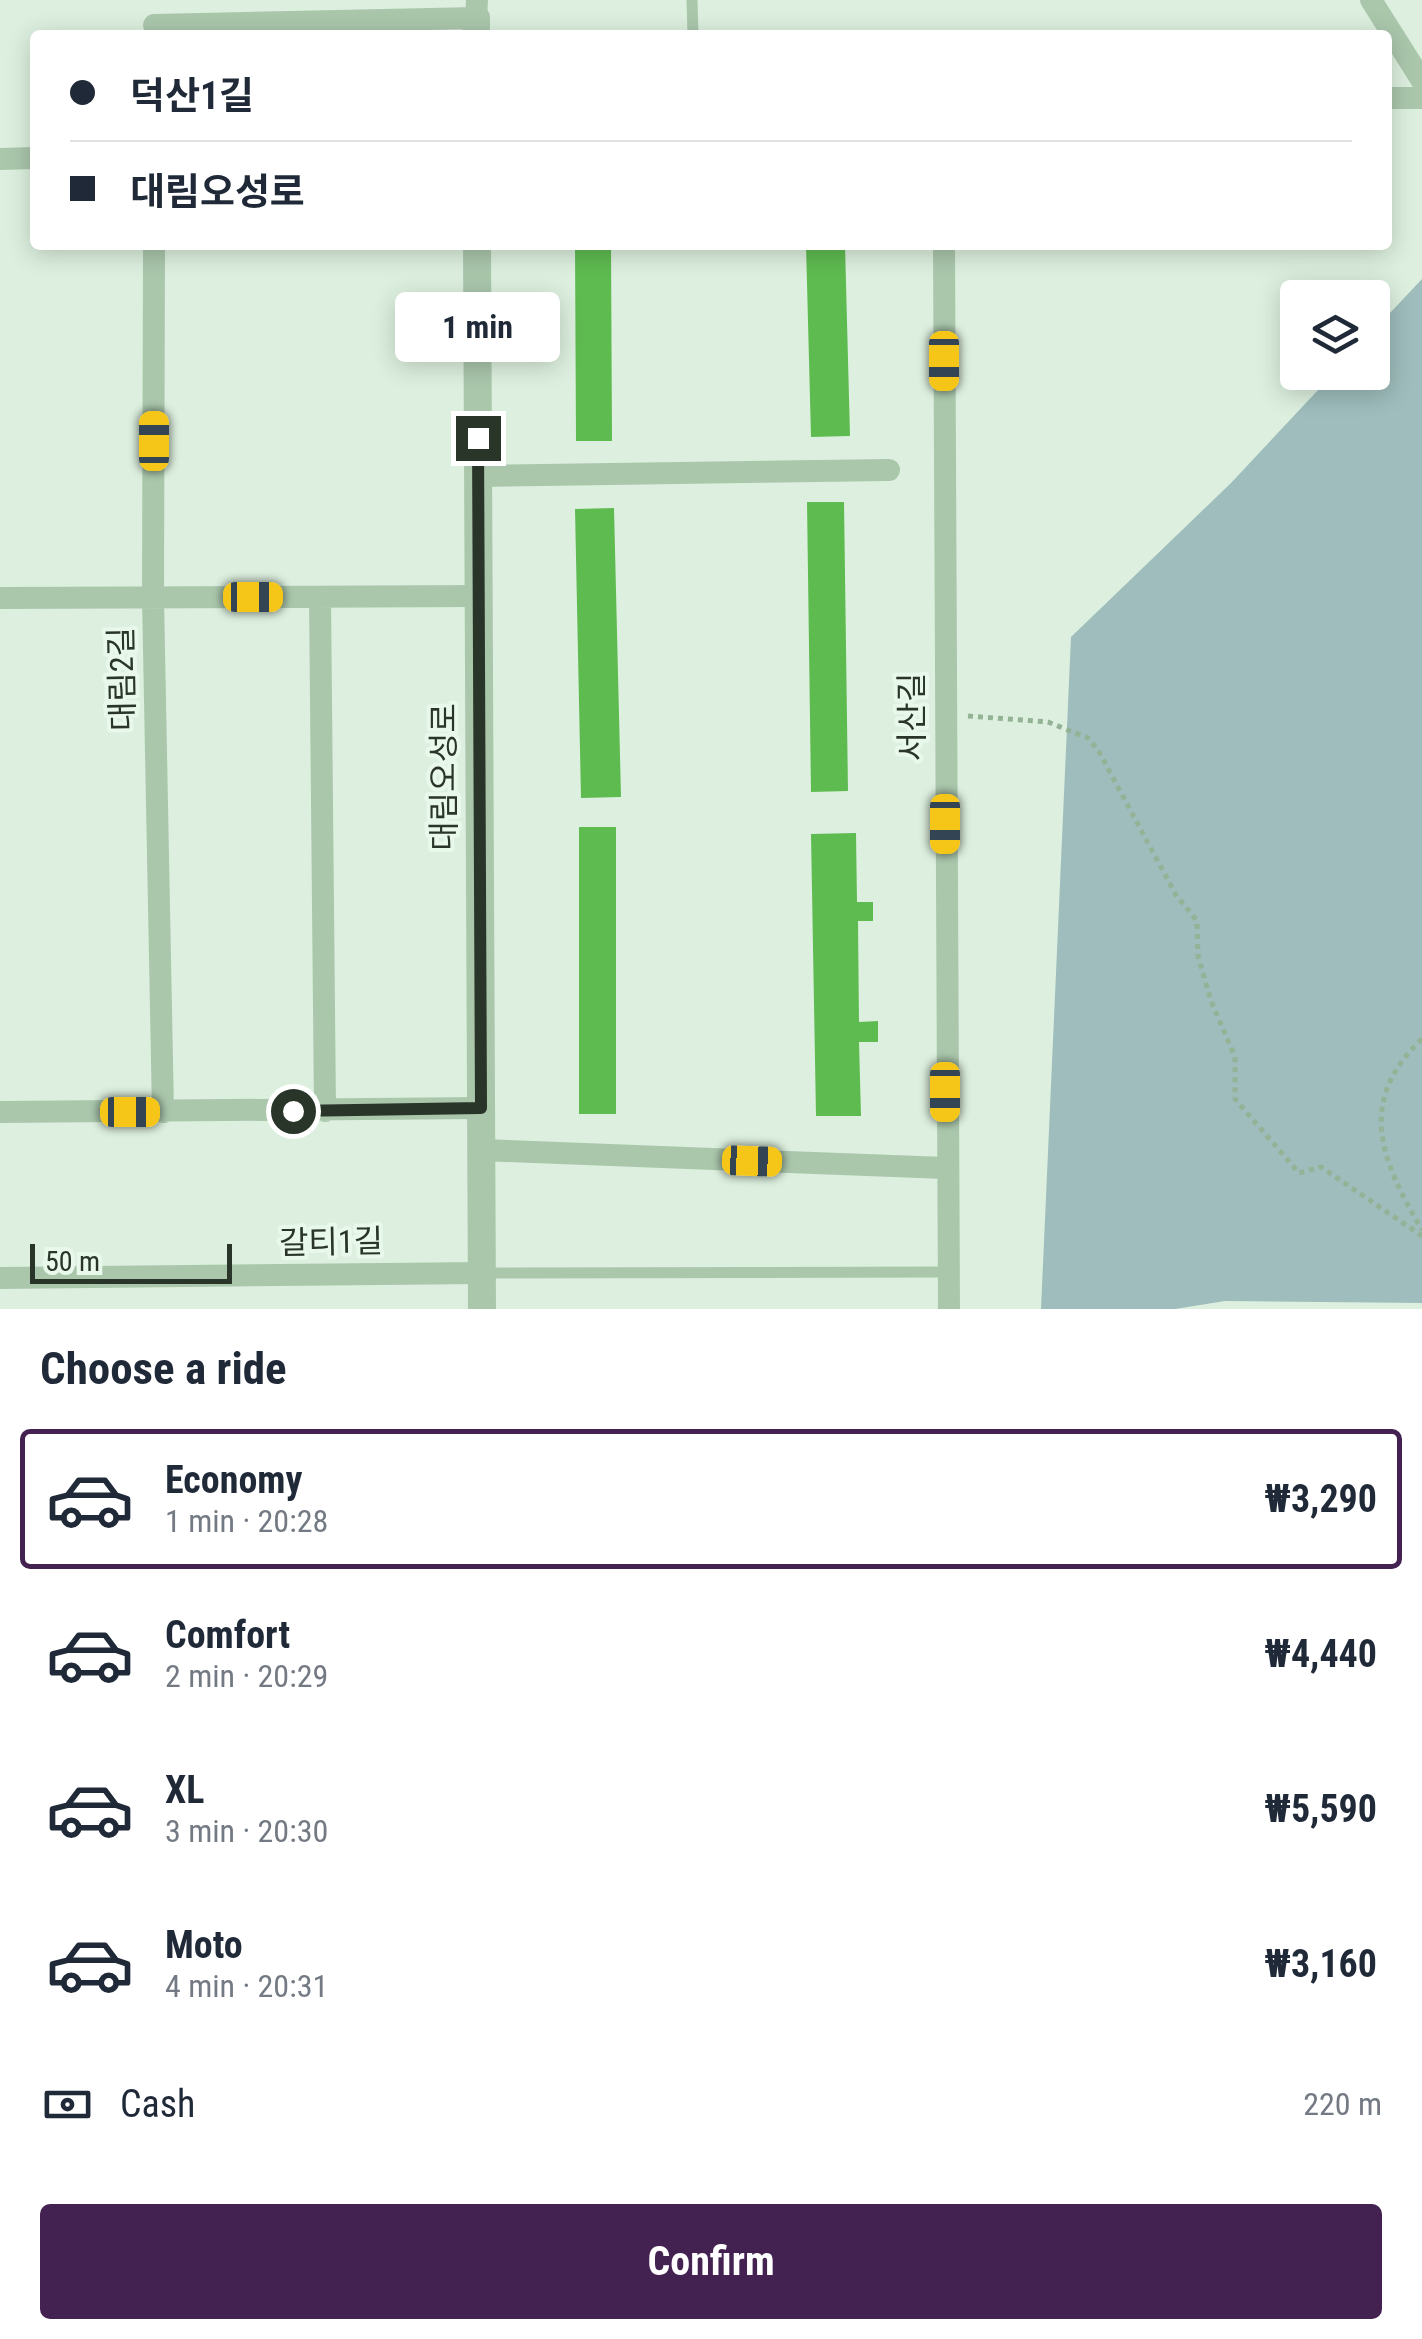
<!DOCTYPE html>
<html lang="en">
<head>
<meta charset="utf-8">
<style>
	:root { --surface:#fff; --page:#f6f6f7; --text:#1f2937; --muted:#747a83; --line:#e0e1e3; --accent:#432252 }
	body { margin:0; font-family:"Roboto Condensed","Noto Sans KR",sans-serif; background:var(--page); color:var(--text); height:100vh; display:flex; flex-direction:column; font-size:38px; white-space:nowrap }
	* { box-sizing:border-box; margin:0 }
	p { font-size:32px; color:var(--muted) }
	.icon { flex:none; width:55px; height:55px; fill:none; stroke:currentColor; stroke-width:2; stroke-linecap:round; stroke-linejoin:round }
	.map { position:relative; height:1309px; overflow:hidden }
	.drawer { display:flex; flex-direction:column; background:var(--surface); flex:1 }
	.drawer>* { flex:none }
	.top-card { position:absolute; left:30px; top:30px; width:1362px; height:220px; border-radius:10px; box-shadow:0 5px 25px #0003; display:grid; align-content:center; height:220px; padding:0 40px; background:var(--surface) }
	.fabs { position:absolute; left:1280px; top:280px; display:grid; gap:20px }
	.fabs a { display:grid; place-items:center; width:110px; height:110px; border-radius:10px; background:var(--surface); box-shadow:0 5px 25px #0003; font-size:50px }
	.scale { position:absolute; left:30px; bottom:25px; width:202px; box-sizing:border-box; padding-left:10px; border:5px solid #293529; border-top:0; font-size:28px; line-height:35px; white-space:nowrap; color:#293529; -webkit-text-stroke:8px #e8f8eb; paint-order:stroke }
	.end { position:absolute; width:45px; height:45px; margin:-22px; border:12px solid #293529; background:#fff; box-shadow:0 0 0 5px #fff }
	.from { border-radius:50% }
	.bubble { position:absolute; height:70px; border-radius:10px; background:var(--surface); box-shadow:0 5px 25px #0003; font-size:32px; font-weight:700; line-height:70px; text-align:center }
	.car { position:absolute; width:30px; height:60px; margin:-30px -15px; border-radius:12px; box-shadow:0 0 8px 2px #0007; background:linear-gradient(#f5c518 24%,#345 0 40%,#f5c518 0 76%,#345 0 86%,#f5c518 0) }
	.top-card b { display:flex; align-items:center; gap:35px; height:95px; font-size:38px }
	.top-card b+b { border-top:2px solid var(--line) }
	.top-card i { width:25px; height:25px; background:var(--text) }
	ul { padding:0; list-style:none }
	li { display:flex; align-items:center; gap:30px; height:140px; margin:0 20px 15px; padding:0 20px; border:5px solid transparent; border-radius:10px }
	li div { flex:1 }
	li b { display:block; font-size:38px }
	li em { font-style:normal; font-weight:700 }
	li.on { border-color:var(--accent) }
	li>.icon { width:90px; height:90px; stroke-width:1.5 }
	h2 { padding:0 40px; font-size:45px; line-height:120px }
	.pay { display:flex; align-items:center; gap:25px; height:110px; padding:0 40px; font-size:38px }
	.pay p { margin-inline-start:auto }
	.action { display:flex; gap:20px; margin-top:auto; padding:20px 40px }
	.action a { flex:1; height:115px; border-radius:10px; background:var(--accent); color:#fff; font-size:40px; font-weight:700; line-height:115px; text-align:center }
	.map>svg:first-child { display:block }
	.green { fill:#9ebdbc }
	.building { fill:#5ebb50 }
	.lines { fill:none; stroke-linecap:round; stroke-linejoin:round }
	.path { stroke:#94b296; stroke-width:5; stroke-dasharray:5 5; stroke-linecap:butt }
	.service { stroke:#aac7ac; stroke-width:11 }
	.minor { stroke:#aac7ac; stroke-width:22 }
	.tertiary { stroke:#aac7ac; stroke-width:28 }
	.route { stroke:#293529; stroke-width:12 }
	.labels { text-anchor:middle; stroke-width:8; stroke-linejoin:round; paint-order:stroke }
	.street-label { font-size:32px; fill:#293529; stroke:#e8f8eb }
</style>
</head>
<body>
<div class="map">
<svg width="1422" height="1309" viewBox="0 0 1422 1309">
	<rect width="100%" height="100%" fill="#ddf0df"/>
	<path class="green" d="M1422,279V1303L1225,1301L1175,1309H1041L1071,637L1231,483L1334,373L1372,372L1373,331Z"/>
	<path class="building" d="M575,245H611L612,441H576Z
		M806,245H845L850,436L811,437Z
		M807,502H844L848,791L811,792Z
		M614,508L621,797L581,798L575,509Z
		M579,827H616V1114H579Z
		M856,833L857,902H873V921H858L859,1022L878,1021V1042H859L861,1116H816L811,834Z"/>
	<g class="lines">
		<path class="path" d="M968,716L1048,722L1088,738L1098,750L1176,895L1197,921L1198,956L1211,1001L1235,1057V1099L1299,1173L1321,1167L1422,1236
			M1422,1039C1355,1102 1382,1162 1422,1230"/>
		<path class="service" d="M692,0L693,35
			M482,1273L948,1272"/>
		<path class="minor" d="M1371,0L1422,81
			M154,25L476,18L477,0
			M1388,98H1422
			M0,159L35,158
			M154,245L153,598L163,1112
			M944,245L949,1309
			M478,476L889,470
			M320,597L325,1111
			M0,598L479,596
			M0,1112L481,1108
			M481,1150L945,1168
			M0,1278L482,1273"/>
		<path class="tertiary" d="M476,35V18
			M477,245L482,1309"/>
	</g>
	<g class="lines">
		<path class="route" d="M293,1111L481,1108L478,438"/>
	</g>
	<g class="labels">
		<g class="street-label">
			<text transform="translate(122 679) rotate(-91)" y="11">대림2길</text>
			<text transform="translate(912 717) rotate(-90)" y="11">서산길</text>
			<text transform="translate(444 777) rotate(-90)" y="11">대림오성로</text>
			<text transform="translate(331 1242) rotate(-1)" y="11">갈티1길</text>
		</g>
	</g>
</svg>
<div class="fabs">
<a><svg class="icon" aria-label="layers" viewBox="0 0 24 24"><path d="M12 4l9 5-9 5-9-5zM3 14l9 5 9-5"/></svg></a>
</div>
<div class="scale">50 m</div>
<i class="end from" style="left:293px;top:1111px"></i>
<i class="end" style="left:478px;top:438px"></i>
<div class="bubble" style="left:395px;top:292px;width:165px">1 min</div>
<i class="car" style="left:944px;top:361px;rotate:180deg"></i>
<i class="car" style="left:154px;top:441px;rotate:0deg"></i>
<i class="car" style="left:253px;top:597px;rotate:90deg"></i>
<i class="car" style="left:945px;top:824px;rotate:180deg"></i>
<i class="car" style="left:945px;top:1092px;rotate:180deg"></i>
<i class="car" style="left:130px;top:1112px;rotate:90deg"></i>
<i class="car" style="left:752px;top:1161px;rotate:92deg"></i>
<div class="top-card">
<b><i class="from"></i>덕산1길</b>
<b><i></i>대림오성로</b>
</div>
</div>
<section class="drawer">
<h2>Choose a ride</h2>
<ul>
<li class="on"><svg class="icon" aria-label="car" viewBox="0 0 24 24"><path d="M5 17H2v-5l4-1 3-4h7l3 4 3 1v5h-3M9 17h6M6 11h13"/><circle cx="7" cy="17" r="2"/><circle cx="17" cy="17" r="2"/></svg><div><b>Economy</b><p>1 min · 20:28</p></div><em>₩3,290</em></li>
<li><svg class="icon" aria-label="car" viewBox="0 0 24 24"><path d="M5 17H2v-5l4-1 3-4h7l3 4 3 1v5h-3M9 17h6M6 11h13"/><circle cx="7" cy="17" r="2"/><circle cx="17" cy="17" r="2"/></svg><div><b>Comfort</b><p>2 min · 20:29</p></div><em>₩4,440</em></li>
<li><svg class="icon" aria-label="car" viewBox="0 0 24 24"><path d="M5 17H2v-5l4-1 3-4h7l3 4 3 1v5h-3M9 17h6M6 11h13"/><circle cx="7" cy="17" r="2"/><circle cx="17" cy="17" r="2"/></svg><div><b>XL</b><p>3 min · 20:30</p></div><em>₩5,590</em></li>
<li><svg class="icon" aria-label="car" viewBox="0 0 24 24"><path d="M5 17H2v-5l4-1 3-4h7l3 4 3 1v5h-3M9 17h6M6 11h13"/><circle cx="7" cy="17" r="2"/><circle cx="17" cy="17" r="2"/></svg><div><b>Moto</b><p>4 min · 20:31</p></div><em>₩3,160</em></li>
</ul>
<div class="pay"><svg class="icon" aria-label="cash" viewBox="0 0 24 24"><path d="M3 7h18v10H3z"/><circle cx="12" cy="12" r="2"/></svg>Cash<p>220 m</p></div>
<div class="action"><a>Confirm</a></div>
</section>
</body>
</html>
